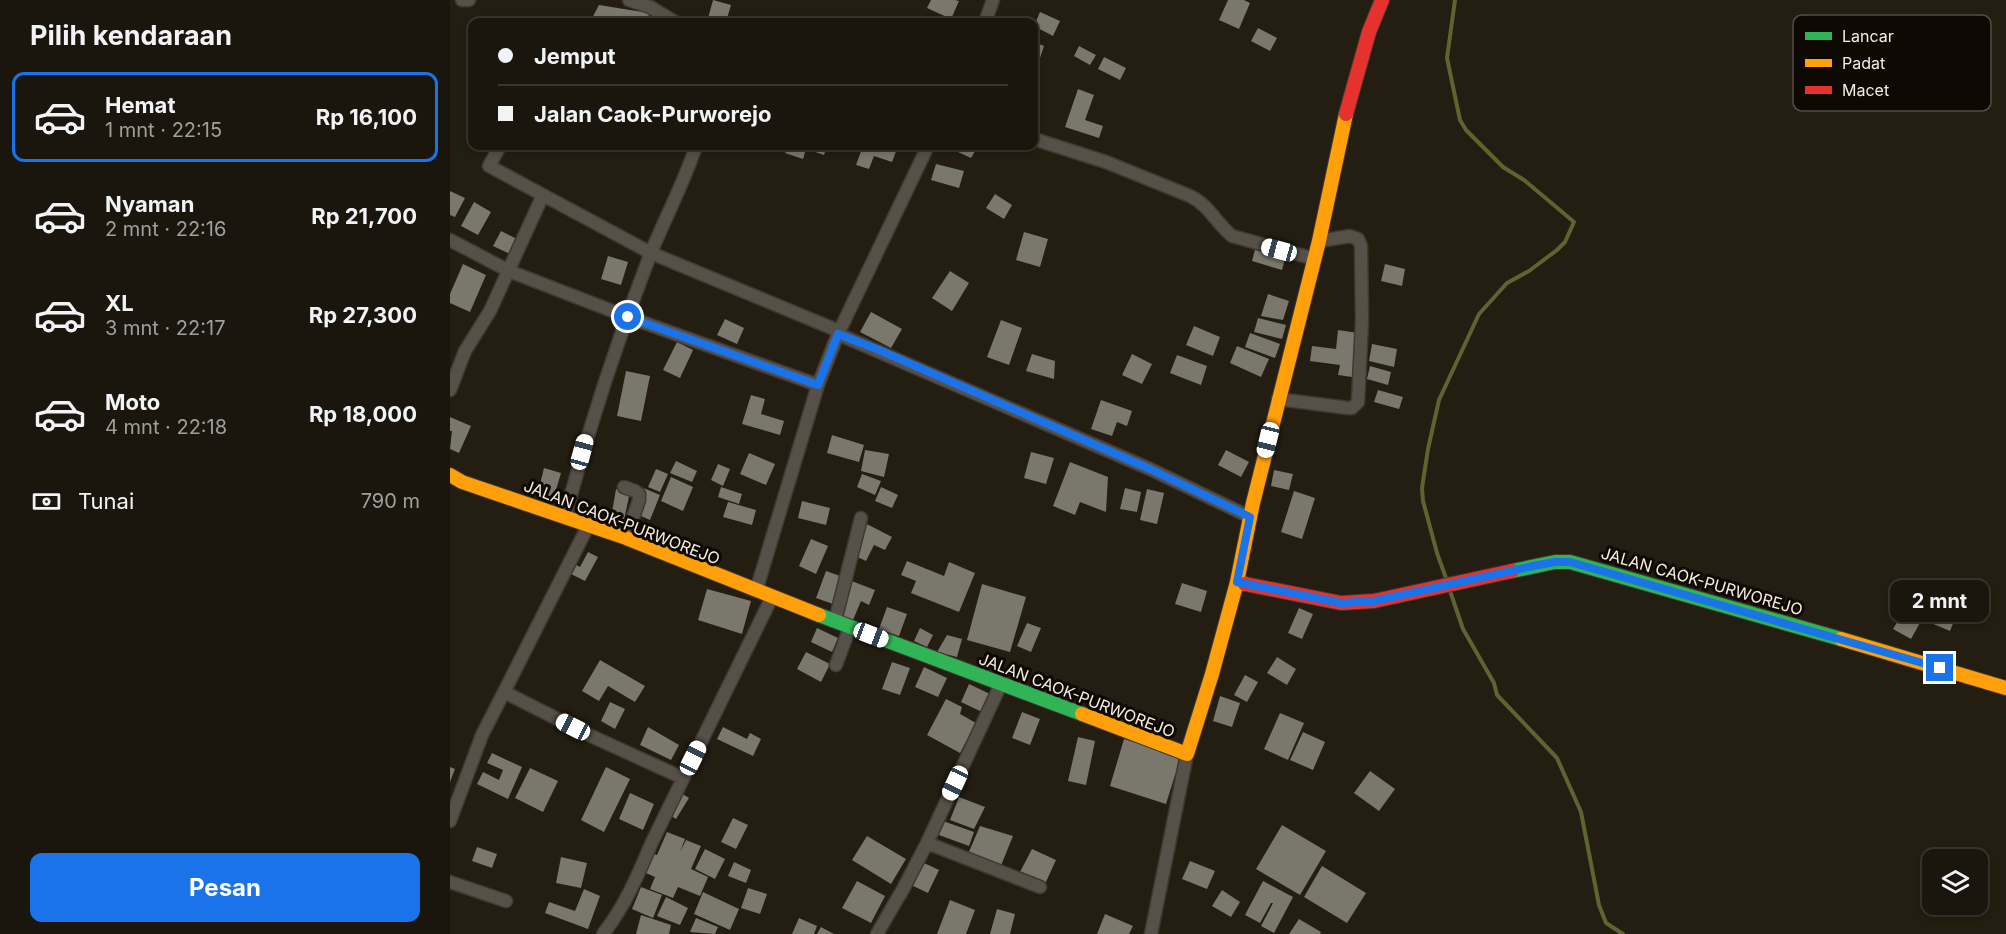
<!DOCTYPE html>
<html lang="id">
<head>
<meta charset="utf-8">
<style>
	:root { --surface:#1a160e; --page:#231f17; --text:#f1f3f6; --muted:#9f9f9e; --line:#38352e; --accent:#1a73e8 }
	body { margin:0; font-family:Inter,sans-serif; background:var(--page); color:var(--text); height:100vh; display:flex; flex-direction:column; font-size:22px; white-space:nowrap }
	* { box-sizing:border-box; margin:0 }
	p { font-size:20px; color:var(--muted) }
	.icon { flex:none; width:33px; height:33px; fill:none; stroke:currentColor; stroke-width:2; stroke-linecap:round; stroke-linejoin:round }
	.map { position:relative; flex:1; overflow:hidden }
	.drawer { display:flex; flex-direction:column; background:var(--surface); width:450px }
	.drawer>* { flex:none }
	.hud { position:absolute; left:18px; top:18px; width:570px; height:132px; border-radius:12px; box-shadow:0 3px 9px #0003,0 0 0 2px var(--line); display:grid; align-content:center; height:132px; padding:0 30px; background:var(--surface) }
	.controls { position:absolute; left:1472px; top:849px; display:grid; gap:12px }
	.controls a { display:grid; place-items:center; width:66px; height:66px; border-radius:12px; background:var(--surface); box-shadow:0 3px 9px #0003,0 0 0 2px var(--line); font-size:30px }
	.end { position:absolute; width:27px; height:27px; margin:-14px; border:8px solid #1a73e8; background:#fff; box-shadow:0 0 0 3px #fff }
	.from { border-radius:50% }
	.bubble { position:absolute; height:42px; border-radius:12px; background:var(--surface); box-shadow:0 3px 9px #0003,0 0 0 2px var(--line); font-size:20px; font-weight:700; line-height:42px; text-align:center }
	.car { position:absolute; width:18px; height:36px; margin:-18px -9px; border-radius:8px; box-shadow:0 0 4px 2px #0007; background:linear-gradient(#fff 24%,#345 0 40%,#fff 0 76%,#345 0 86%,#fff 0) }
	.hud b { display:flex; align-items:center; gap:21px; height:57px; font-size:22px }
	.hud b+b { border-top:2px solid var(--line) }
	.hud i { width:15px; height:15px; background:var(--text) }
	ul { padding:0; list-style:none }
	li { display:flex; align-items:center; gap:18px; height:90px; margin:0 12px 9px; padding:0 18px; border:3px solid transparent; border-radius:12px }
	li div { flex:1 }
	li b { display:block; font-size:22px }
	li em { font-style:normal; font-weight:700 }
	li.current { border-color:var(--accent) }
	li>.icon { width:54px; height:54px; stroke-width:1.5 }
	h2 { padding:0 30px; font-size:27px; line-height:72px }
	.pay { display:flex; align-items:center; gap:15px; height:66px; padding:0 30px; font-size:22px }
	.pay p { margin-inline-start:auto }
	.button { display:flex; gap:12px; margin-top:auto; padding:12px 30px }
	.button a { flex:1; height:69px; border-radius:12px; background:var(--accent); color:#fff; font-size:24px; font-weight:700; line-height:69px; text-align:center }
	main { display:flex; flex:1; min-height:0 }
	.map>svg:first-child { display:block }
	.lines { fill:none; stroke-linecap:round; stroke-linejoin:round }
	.stream { stroke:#5e6430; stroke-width:4 }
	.building { fill:#7a776c }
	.street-casing { stroke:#3f3932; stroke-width:15 }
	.fast-casing { stroke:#3f3932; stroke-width:16 }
	.slow-casing { stroke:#3f3932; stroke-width:16 }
	.jam-casing { stroke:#3f3932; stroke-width:16 }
	.street { stroke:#565048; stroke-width:12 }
	.fast { stroke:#30b455; stroke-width:14 }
	.slow { stroke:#ff9f0a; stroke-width:14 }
	.jam { stroke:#e5322d; stroke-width:14 }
	.route { stroke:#1a73e8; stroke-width:8 }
	.labels { text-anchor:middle; stroke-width:6; stroke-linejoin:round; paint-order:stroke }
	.street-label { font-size:16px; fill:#f7ede1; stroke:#0f0903 }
	.key { fill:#0f0903; stroke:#554d46; stroke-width:1.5 }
	.key-label { font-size:16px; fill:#f7ede1 }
</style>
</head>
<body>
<main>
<section class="drawer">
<h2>Pilih kendaraan</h2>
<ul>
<li class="current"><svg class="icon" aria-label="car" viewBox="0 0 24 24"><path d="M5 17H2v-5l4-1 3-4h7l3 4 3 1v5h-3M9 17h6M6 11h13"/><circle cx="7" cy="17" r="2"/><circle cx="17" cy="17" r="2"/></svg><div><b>Hemat</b><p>1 mnt · 22:15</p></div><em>Rp 16,100</em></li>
<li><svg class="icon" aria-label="car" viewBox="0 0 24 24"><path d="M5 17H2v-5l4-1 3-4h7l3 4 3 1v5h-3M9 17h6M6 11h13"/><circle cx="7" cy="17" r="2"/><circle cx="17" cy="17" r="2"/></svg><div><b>Nyaman</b><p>2 mnt · 22:16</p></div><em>Rp 21,700</em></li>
<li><svg class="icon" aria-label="car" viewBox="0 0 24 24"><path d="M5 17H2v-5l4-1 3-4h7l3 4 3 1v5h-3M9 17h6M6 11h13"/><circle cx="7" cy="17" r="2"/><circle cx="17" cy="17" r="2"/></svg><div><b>XL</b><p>3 mnt · 22:17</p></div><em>Rp 27,300</em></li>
<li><svg class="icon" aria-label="car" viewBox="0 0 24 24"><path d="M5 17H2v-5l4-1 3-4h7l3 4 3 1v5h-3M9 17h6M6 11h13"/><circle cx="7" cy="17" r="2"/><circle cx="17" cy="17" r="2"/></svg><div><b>Moto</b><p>4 mnt · 22:18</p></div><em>Rp 18,000</em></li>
</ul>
<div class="pay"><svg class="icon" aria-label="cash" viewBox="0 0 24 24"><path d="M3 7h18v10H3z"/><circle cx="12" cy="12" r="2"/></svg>Tunai<p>790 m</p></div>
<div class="button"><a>Pesan</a></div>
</section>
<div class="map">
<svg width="1556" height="934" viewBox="0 0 1556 934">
	<rect width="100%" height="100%" fill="#231d12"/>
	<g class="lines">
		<path class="stream" d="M997,581L987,553L973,501L972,488L978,449L989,400L1029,314L1057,283L1079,271L1107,250L1115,242L1124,222L1074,180L1053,167L1016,130L1010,120L997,58L1005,0
			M999,588L1013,629L1044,683L1047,695L1107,758L1131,812L1149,905L1156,923L1173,934"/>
	</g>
	<path class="building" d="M263,0L281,5L276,22H257Z
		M481,0H505L509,1L501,19L477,8Z
		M778,0H794L800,3L789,29L769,20Z
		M149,5L199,13L198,22H140Z
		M590,12L610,21L603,36L584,26Z
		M808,28L827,38L820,51L801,41Z
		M584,42L594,46L590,58L584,56Z
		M629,46L646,55L640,65L624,56Z
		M654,57L676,68L670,80L648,69Z
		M628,89L644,95L635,120L653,126L649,138L615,127Z
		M340,146H357L353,159L335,153Z
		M361,146H377L374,155L359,150Z
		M413,146H448L442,162L424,156L419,169L406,165Z
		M511,146H528L521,158L508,152Z
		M486,164L514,171L509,188L481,180Z
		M0,191L15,198L5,217L0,215Z
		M545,194L562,205L554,219L536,208Z
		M24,202L41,212L28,235L11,226Z
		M51,231L69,240L62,255L43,246Z
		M574,232L598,239L590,267L566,260Z
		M806,246L836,255L832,270L802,261Z
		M158,256L178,262L171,285L151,279Z
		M13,264L36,275L20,312L0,303V294Z
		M935,264L955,269L952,286L931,281Z
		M500,271L519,283L502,311L482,298Z
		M818,294L839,301L833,320L811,316Z
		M421,312L452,329L441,348L410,332Z
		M808,318L836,325L832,339L804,332Z
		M275,319L294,328L287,344L267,335Z
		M551,320L572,328L559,365L537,357Z
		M744,326L770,337L763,356L736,345Z
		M888,330L908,333L902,377L888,375L890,365L860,361L862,346L886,349Z
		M800,333L830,344L825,358L795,347Z
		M227,342L243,350L230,378L213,370Z
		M922,344L947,349L944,367L919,361Z
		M787,346L819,359L811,377L780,363Z
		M582,354L605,361L604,379L576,371Z
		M682,354L702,364L692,384L672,375Z
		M727,355L757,366L751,385L720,373Z
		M920,366L941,372L938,385L917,379Z
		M176,371L200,376L191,421L167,416Z
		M928,390L953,397L949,409L924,402Z
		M301,395L315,399L311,414L334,421L330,435L292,424Z
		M651,400L682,411L677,426L667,422L662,436L641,429Z
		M0,417L21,426L9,453L0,449L2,431H0Z
		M382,435L414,445L409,462L377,453Z
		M415,450L439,454L434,477L411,471Z
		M776,450L799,462L791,477L768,465Z
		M581,452L604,458L596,484L574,478Z
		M299,453L325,464L316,485L290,474Z
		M226,461L247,471L242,482L220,473Z
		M620,462L658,477L656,512L630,502L625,515L603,506Z
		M268,464L280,469L273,486L261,480Z
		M94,468L111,473L103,500L87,496Z
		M206,469L218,474L210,492L198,487Z
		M824,470L843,474L839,490L821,486Z
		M412,474L431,481L425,495L407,487Z
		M221,477L243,487L233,511L211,501Z
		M191,487L210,495L200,520L182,512Z
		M271,487L292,494L289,504L268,497Z
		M431,487L448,495L442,508L425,501Z
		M675,488L691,492L687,512L670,509Z
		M166,489L180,492L174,520L161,518Z
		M697,489L714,493L707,524L690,520Z
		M844,491L865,498L852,539L831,532Z
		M352,501L380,508L376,525L348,518Z
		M278,502L306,510L302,525L273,517Z
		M411,521L442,537L435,550L424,545L416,561L401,554Z
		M361,539L378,546L366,574L349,566Z
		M138,552L148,557L135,581L117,572L122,563L130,567Z
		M457,561L494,576L499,562L525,573L509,612L461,593L466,581L451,575Z
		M376,571L393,577L383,604L366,598Z
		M399,580L425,590L419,605L411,601L403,620L386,613Z
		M1499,580L1516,587L1510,602L1493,596Z
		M732,583L757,591L751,612L725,604Z
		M532,584L576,597L560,652L517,640Z
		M257,589L301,601L292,634L248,620Z
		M437,607L457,614L449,636L429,629Z
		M849,608L863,614L852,639L838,633Z
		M1486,609L1506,616L1500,631L1481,623Z
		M1454,611L1471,621L1461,639L1443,629Z
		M577,623L591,628L581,652L567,646Z
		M367,628L388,638L382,652L361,642Z
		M470,628L483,635L477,647L464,641Z
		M497,635L512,639L507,657L487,652Z
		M356,652L380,664L371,682L347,669Z
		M827,657L846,669L837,685L817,673Z
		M150,660L195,686L185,702L158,686L149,701L132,691Z
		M442,662L460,668L450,695L432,689Z
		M474,667L497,678L488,697L465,687Z
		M795,675L808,682L797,702L784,695Z
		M519,684L540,694L532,712L511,702Z
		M770,696L790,703L782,727L763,721Z
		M496,699L512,707L510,714L526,723L510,753L477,735Z
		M160,702L175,709L165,729L151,721Z
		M572,712L590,719L580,745L562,738Z
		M830,713L854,723L838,760L814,749Z
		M198,727L229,745L221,760L190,745Z
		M273,727L297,739L300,733L311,739L303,756L267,739Z
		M853,732L875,742L863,770L840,760Z
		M628,737L645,741L636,785L618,781Z
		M674,739L731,756L716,804L660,786Z
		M42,753L72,767L58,799L27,784L33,772L49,780L53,770L37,763Z
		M0,767L5,769L0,782Z
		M156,767L180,779L154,832L131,820Z
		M80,768L108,781L93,812L65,798Z
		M920,771L945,789L929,811L904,793Z
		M180,793L204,804L193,830L169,819Z
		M231,793L239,798L226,819L218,814Z
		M509,797L535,807L524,829L500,820Z
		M283,818L298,825L286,849L271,842Z
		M493,821L524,832L519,846L489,835Z
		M832,825L876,851L850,895L806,869Z
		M530,826L563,836L550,868L518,854Z
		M217,832L235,839L230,852L236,840L251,846L241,869L258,877L250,896L228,887L223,898L200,889L205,877L196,873L204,854L207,855Z
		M417,836L456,859L441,884L402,860Z
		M27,847L47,854L42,868L22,861Z
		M255,849L275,859L265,879L245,869Z
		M582,849L606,860L595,884L570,872Z
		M111,857L137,863L131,888L106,883Z
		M740,861L765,871L757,889L732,879Z
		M284,862L301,870L296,883L278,876Z
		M472,862L489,870L478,893L461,885Z
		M872,866L916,893L897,923L854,897Z
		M407,881L435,896L421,923L392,908Z
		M813,881L843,897L824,933L811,926L823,903H821L810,923L795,915Z
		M191,887L212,895L203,918L182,909Z
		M298,888L317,894L310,914L291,908Z
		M134,889L150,896L138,929L95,913L99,902L125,911Z
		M772,890L790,902L781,917L762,906Z
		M253,892L289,909L280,930L244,914Z
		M216,897L238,908L230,925L207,916Z
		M500,900L525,910L516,934H487Z
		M547,909L565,914L560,934H540Z
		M655,914L683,926L679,934H647Z
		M191,915L221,925L219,934H186Z
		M246,918L268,927L265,934L240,932Z
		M349,918L367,926L364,934H342Z
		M849,919L871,932L870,934H839Z
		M371,927L384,934H367Z"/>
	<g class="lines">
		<g class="street-casing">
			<path id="street" d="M12,0H19
				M179,0L200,7L225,22
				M535,22L543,0
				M584,139L656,162L740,196C759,205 766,223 782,236L865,259
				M50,146L39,166L201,253L389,331
				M0,240L59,271L178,317L368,385
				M388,334L700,469L800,517
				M0,390L15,351L40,311L93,195
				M828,399L898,408H902L908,402L912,321L911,246L908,239L900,236L869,241
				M174,487L185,491L189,494V500L176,538
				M115,516C139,427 167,341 200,255C215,218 234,183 246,146
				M138,526L54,692L141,736L233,778
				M306,591L368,385L388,334L478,146
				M385,621L411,518
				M386,665L400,627
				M0,821L32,735L54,692
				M477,843L590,887
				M0,882L56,901
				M450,895L477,843L551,684
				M153,934C175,906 188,875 202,842L322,597
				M427,934L450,894
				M701,934L737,754"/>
		</g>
		<g class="fast-casing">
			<path id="fast" d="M1062,571L1105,562H1120L1391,639
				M369,615L632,714"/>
		</g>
		<g class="slow-casing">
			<path id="slow" d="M0,475L12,482L176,538L369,615
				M787,582L803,503L869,241L896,114
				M1391,639L1556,688
				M632,714L737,754L762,674L787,582L795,584"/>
		</g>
		<g class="jam-casing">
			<path id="jam" d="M896,114L919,32L932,0
				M795,584L891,603L924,601L1062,571"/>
		</g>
		<use href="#street" class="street"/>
		<use href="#fast" class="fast"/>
		<use href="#slow" class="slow"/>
		<use href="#jam" class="jam"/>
	</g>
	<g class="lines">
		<path class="route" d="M178,317L368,385L388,334L429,350L700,469L800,517L787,582L891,603L924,601L1083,566L1105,562H1120L1490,668"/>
	</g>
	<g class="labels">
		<g class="street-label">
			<text transform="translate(172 522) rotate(21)" y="6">JALAN CAOK-PURWOREJO</text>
			<text transform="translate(1252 581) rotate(16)" y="6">JALAN CAOK-PURWOREJO</text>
			<text transform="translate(627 695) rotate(21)" y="6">JALAN CAOK-PURWOREJO</text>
		</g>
	</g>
	<rect x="1343" y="15" width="198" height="96" rx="9" class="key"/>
	<rect x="1355" y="32" width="27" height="8" fill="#30b455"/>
	<rect x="1355" y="59" width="27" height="8" fill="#ff9f0a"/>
	<rect x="1355" y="86" width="27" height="8" fill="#e5322d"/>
	<g class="key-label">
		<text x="1392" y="42">Lancar</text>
		<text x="1392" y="69">Padat</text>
		<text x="1392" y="96">Macet</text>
	</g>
</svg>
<div class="controls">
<a><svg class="icon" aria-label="layers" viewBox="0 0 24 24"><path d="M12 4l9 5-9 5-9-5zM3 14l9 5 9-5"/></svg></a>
</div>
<i class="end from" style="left:178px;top:317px"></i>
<i class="end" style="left:1490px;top:668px"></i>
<div class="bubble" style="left:1440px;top:580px;width:99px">2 mnt</div>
<i class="car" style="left:829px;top:250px;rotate:285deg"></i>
<i class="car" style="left:818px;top:440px;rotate:194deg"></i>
<i class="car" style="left:132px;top:452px;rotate:15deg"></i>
<i class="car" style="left:421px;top:635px;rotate:111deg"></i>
<i class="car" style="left:123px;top:727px;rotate:297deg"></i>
<i class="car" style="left:243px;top:758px;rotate:26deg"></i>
<i class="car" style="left:505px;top:783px;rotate:205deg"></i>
<div class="hud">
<b><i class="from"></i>Jemput</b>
<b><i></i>Jalan Caok-Purworejo</b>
</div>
</div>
</main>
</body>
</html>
